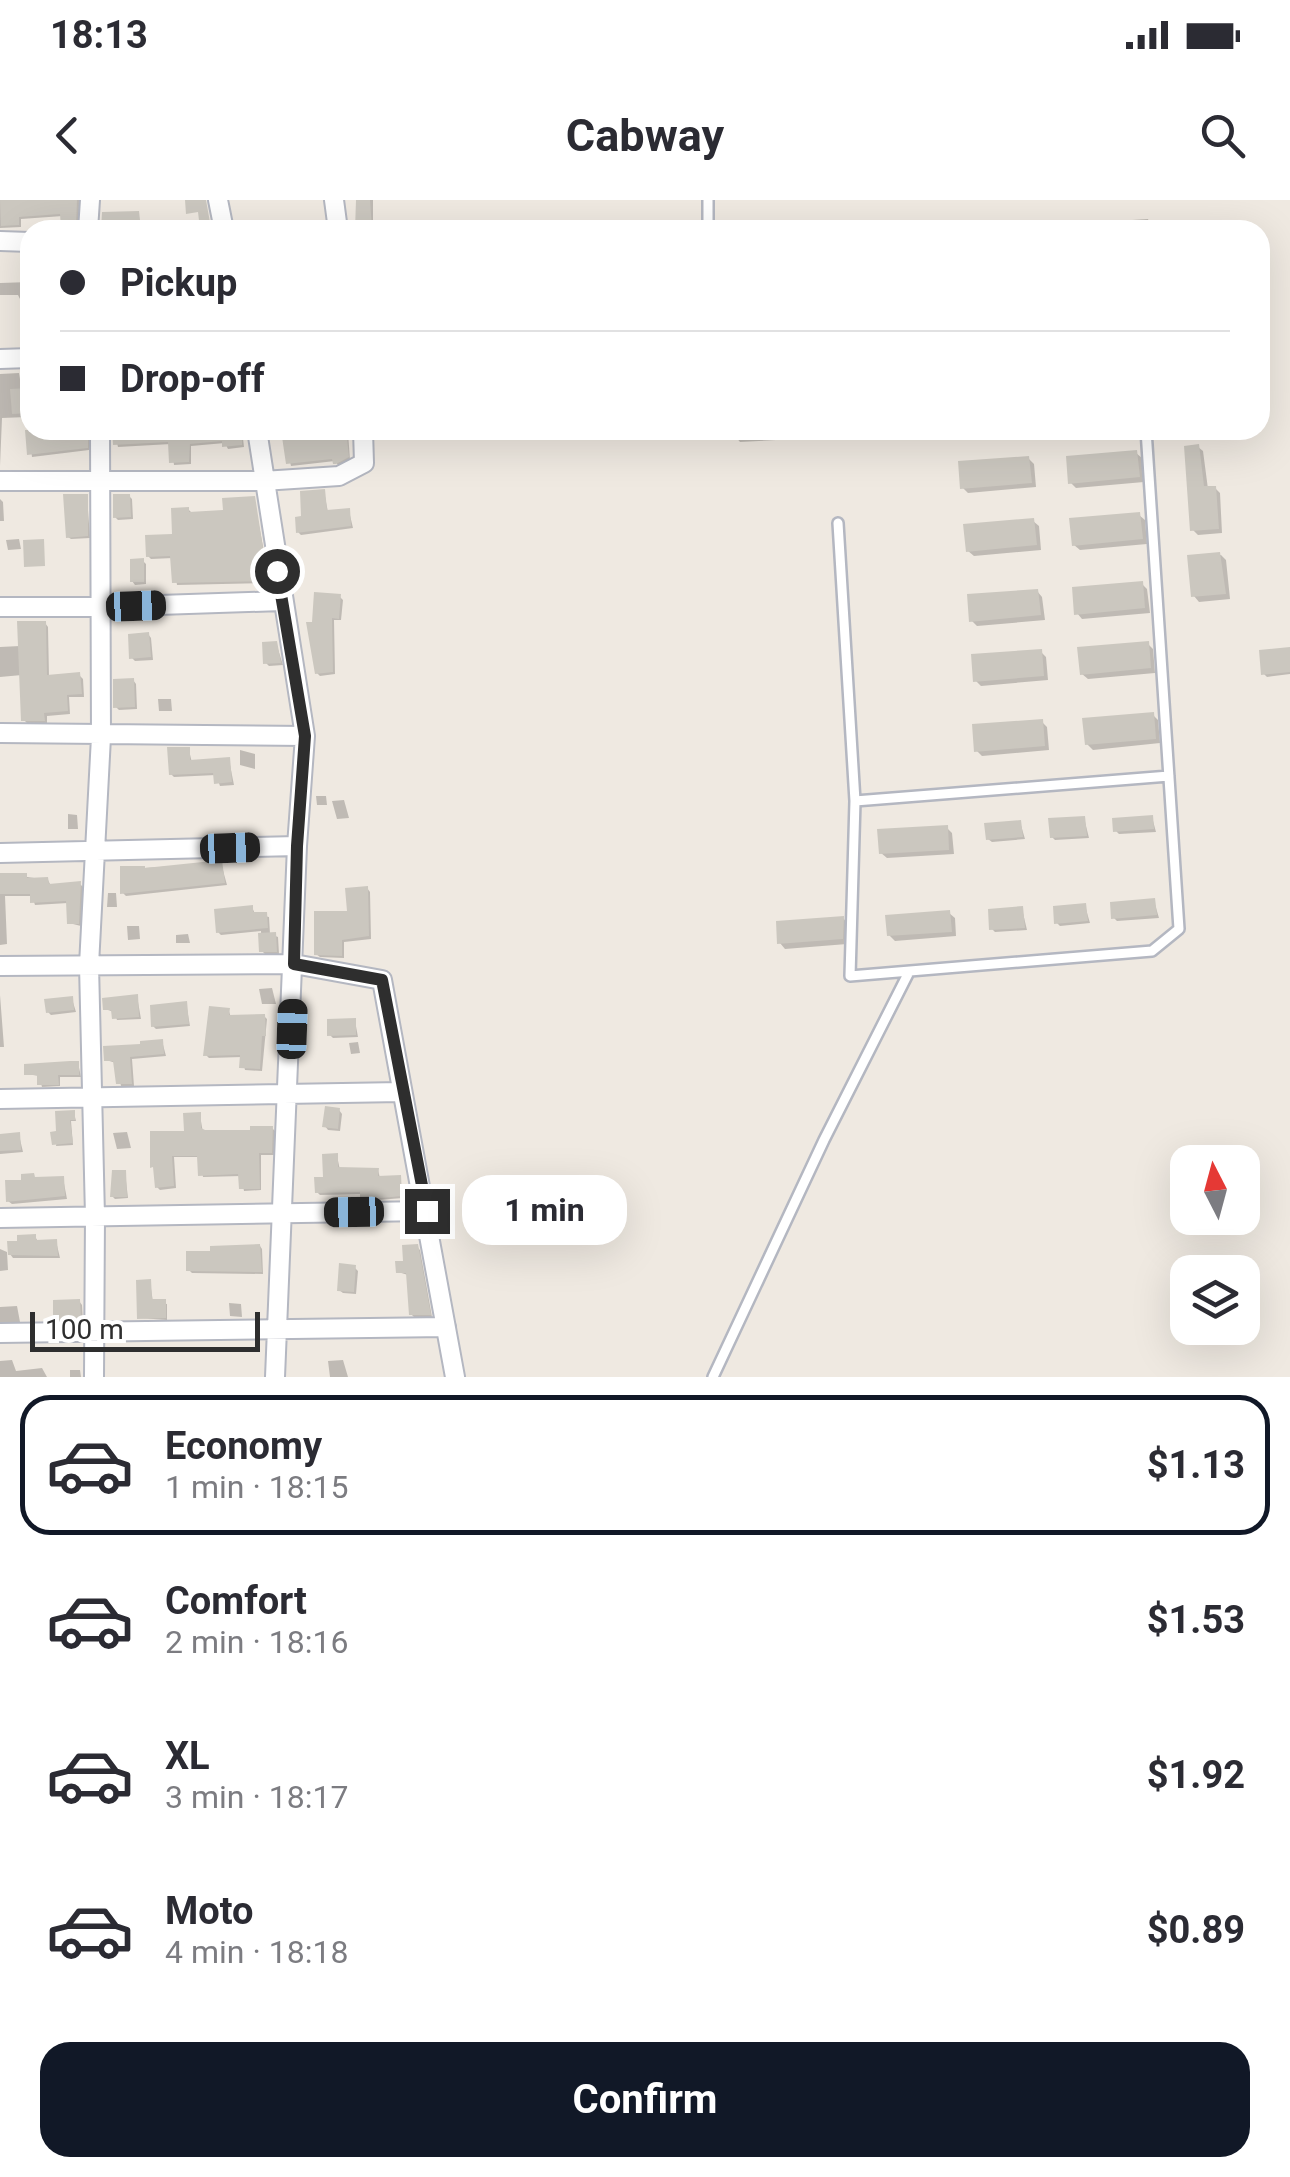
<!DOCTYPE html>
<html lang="en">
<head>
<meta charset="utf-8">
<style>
	:root { --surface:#fff; --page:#f7f7f7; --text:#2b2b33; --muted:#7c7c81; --line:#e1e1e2; --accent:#111827 }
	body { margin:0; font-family:Roboto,sans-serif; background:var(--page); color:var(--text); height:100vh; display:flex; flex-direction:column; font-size:38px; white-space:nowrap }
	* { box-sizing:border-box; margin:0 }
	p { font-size:32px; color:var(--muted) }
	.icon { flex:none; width:55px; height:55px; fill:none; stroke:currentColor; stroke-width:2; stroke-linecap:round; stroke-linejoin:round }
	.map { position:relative; height:1177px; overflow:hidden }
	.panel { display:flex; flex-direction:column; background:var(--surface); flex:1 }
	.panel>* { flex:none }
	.banner { position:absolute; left:20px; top:20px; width:1250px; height:220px; border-radius:30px; box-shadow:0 10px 40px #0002; display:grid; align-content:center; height:220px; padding:0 40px; background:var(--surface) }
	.needle { width:65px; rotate:354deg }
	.controls { position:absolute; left:1170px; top:945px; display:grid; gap:20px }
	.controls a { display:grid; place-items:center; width:90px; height:90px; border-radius:20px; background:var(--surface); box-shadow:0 10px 40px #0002; font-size:50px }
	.scale { position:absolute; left:30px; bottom:25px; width:230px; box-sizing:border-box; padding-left:10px; border:5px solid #2e2e2e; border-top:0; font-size:28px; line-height:35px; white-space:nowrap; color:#2e2e2e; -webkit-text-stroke:8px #fff; paint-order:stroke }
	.end { position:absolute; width:45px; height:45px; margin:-22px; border:12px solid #2e2e2e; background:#fff; box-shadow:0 0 0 5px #fff }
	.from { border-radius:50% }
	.bubble { position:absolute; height:70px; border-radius:30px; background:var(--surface); box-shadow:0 10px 40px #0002; font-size:32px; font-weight:700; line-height:70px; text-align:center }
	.car { position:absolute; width:30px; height:60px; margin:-30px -15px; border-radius:12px; box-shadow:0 0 8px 2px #0007; background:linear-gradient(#222 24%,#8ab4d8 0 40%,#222 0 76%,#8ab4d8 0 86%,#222 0) }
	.banner b { display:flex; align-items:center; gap:35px; height:95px; font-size:38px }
	.banner b+b { border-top:2px solid var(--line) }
	.banner i { width:25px; height:25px; background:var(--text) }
	ul { padding:18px 0 0; list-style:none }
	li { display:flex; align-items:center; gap:30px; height:140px; margin:0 20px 15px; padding:0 20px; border:5px solid transparent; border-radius:30px }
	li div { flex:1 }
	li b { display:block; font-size:38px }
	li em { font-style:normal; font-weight:700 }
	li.current { border-color:var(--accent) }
	li>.icon { width:90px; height:90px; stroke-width:1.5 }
	.action { display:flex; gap:20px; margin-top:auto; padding:20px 40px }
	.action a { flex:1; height:115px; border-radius:30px; background:var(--accent); color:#fff; font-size:40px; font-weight:700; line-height:115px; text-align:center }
	.status { display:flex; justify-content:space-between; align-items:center; height:70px; padding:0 50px; background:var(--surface); direction:ltr }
	.status svg { height:28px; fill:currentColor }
	header { display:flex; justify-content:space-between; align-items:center; height:130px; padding:0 40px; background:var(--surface); font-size:45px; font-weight:700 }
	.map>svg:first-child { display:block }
	.shadow { fill:#0003 }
	.building { fill:#cbc7bf }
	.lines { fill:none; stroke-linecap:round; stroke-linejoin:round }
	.lane-casing { stroke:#b4b7c1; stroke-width:14 }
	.street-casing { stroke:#b4b7c1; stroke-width:22 }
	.lane { stroke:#fff; stroke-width:9 }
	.street { stroke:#fff; stroke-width:18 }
	.route { stroke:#2e2e2e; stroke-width:12 }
</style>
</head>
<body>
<div class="status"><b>18:13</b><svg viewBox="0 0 49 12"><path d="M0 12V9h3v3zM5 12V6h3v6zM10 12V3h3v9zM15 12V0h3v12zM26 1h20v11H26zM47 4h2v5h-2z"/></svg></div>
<header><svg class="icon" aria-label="back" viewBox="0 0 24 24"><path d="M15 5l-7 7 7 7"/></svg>Cabway<svg class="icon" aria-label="search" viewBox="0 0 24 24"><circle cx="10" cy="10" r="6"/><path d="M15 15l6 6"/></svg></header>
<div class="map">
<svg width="1290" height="1177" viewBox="0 0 1290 1177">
	<rect width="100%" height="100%" fill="#efe9e1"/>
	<path class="shadow" d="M0,0H80L78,30H66L63,16L21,19V27L0,28Z
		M358,0H373V30H358Z
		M1148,19L1152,30H1133L1132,20Z
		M280,26L282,30H254V28Z
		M30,82V100L21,101L18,95H0V83Z
		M19,173L22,191H30V230H90L89,250L32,257L27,217L2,218L0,266V174Z
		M114,230H242L244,247L228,249L225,243L191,246V264L174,265L171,244L118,247Z
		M276,230H354L348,232L350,260L338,265L335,261L291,266L285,240L277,237Z
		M730,230H813V238L740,242Z
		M1198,247L1203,251L1208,289L1215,288L1220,293L1222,333L1198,335L1193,330Z
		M1136,253L1142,258L1144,282L1076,288L1071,283Z
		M1028,258L1034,264L1036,287L968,293L963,288Z
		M324,292L328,312L349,311L353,328L301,335L298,332L304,319Z
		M87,296L90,338L71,339L68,337Z
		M129,296L132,299L133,319L118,320L115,317Z
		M0,299L3,302L4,321H0Z
		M254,299L270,383L177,385L173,358L151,359L148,356L175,337L188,309L191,312L225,313Z
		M1139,315L1145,320L1147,344L1080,350L1074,345Z
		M1033,321L1039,326L1041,350L974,356L968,351Z
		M6,340L19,339L21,349L8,350Z
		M1221,355L1226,360L1230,399L1199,402L1194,396L1190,358Z
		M143,361L146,364V384L135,385L132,381Z
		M1142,384L1147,389L1150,413L1082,419L1077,413Z
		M1037,391L1042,397L1045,420L977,426L972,421Z
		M340,397L343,400L341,420H334L335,474L320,476L317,473L314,424Z
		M45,423L48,427L49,477L79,475L83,479L84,497H69L70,514L47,516V524L27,523L24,520L22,475L0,477V447L20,446Z
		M148,434L151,438L153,460L135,461L132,458Z
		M276,443L283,465L269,466L266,463Z
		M1148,444L1153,449L1155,473L1088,479L1082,474Z
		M1290,450V474L1267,477L1264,474Z
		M1041,452L1046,457L1048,480L981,486L976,481Z
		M133,480L136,484L137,509L119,510L116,507Z
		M158,499H171L172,511H159Z
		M1153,515L1158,520L1160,543L1093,550L1087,544Z
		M1042,522L1047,527L1049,550L982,556L977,551Z
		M189,550L192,563L229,560L234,585L220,586L216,575L174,577L171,574Z
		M240,550L255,554V569L240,565Z
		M316,596H326L327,605H317Z
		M344,600L349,618L337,619L332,601Z
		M68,614L77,615L78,629H68Z
		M1152,617L1156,632L1119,634L1116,631Z
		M1084,618L1089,638L1055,640L1052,637Z
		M1020,622L1025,639L992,642L988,639Z
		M947,628L952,633L954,654L887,658L881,653Z
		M221,663L227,685L126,696L123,693L144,668Z
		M0,673L48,680L51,686L80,684L83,687L81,726L69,723L68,703L35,705L32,696H5L7,744L0,745Z
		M367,688L370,692L371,739L344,742V758L320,757L316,754Z
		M108,693H116L117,707H107Z
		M1154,701L1159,718L1117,721L1114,718Z
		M1085,706L1090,723L1060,726L1057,723Z
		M252,707L255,714L269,717L270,734L278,737L279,754H265L262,751L261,731L221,735L218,732Z
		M1022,709L1027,730L995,732L992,729Z
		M949,713L955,718L956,736L895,741L889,735Z
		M843,718L848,724L847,744L785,749L780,743Z
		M127,726H139L140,739L128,740Z
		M188,734L190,743H176V735Z
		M272,788L276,804H262L259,789Z
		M0,795L4,847H0Z
		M137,796L141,819L117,820L114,812L105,809Z
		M72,799L76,812L51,815L48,812Z
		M186,803L190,826L156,829L153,826Z
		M229,811L231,818L264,816L267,819L262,871L245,870L242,857L209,858L206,855Z
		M355,821L358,837L333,838L330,835Z
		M162,841L166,856L132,859L134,886H121L116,863L106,860Z
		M358,842L360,853L351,854L349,843Z
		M78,863L81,877H60V886L42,887L39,876L27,874Z
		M339,910L342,914L340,931L328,930L325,926Z
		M74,913L76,921H71L73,945L56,946L58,934Z
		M200,915L203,933H253L272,928L275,931L274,955H261V990L244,991L241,976L203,977L200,957H174L176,988L160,990L157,987L156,970Z
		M127,932L131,948L117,949L113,933Z
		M0,935H19L23,952L0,954Z
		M337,956L340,970H378L380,978L400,977L403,998L365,1001L363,994L320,995L317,992Z
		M125,972L128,998L115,999L112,996Z
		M63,978L67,999L12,1004L8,1001L24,982Z
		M35,1036L38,1042L56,1041L60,1058H13L10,1054Z
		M260,1046L262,1049L263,1074L192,1073L189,1070Z
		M417,1047L420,1050L432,1117H414L411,1114L408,1075L398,1072Z
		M0,1049L7,1052L8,1070L0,1071Z
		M355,1068L358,1071L356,1094L343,1093L339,1090Z
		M150,1082L153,1102L167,1104V1120L140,1118Z
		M79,1101L82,1105L83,1122H59L56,1119Z
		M229,1103L241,1104L242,1117L230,1116Z
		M17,1106L20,1122L0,1124V1107Z
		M12,1160L16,1171L42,1168L47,1177H0V1161Z
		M343,1160L348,1177H330L328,1161Z
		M70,1170H80L81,1177H70Z"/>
	<path class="building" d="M0,0H77L76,28H61L60,14L19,17V25L1,26Z
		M185,0H206L211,28L200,29L198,12L186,14Z
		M356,0H370L372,29L355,30Z
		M139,11L141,29L101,30L102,12Z
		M30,188V213L12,214L10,189Z
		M25,230H88V248L27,255Z
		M112,230H245L246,239L242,240V245L222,247V241L190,244L189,262L169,263L168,242L113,245Z
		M281,230H346L349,257L336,264H333L332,259L286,264Z
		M1199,244L1204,286H1216L1219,329L1190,331L1184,246Z
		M1137,250L1140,277L1068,284L1066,256Z
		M1029,256L1032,283L960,289L958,261Z
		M325,289L327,310L350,308L351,326L296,333L295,317L301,316L300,291Z
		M63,294H88V336L66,338Z
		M113,294H130L131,317L113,318Z
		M255,296L268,381L172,383L170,356L146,357L145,335L172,334L171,308L189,307V312L223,310L222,298Z
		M1140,312L1143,339L1072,346L1069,318Z
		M1034,318L1037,345L966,352L963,324Z
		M44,339L45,366L24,367L23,340Z
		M1220,352L1226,394L1191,397L1187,355Z
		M144,358V382H130V359Z
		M1143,381L1145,408L1074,415L1072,387Z
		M1038,389L1041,415L969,422L967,394Z
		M314,392L341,394L339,419L332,418L333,472L315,474L306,422H312Z
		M17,421H46L47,475L80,472L82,494L67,495L68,511L44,513L45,521H21Z
		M149,432L151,457L129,459L128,434Z
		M277,441L281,463L263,464L262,442Z
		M1149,441L1151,468L1080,475L1077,447Z
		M1290,447V472L1261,475L1259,450Z
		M1042,449L1044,476L973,482L971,454Z
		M134,478L135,507L113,508V479Z
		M1154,512L1156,539L1085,545L1082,518Z
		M1043,519L1045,546L974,552L972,524Z
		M167,547H190V560L230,557L232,582L214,584L213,573L169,575Z
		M1153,615L1154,629L1113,632L1112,618Z
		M1085,616L1087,636L1050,638L1048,618Z
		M1021,620L1023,637L986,640L984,623Z
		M948,625L949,650L879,654L877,629Z
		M222,660L225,683L120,694V666H145V668Z
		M0,673H27V678L48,677L49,684L81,681L79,724H67L66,701L30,703V694H0Z
		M368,686L369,736L342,740V756L314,755V711H347L345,688Z
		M1155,698L1157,715L1111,719L1110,702Z
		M1086,703L1088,721L1054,724L1053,706Z
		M253,705V712H267L268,728L216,733L214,709Z
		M1023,706L1025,728L989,730L988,709Z
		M950,710L952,732L887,736L885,715Z
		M844,716L843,739L777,744L776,721Z
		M276,732L277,752H259L258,733Z
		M138,794L139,817L112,819L111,810H103L102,798Z
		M73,796L74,810L46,813L44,799Z
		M187,801L189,824L151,827L150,805Z
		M209,806L230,808L229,815L265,814L266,836H262L260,869L239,868L240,855L203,856Z
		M356,818V835L327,836V819Z
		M163,839L164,854L130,857L132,884H116L113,861H104L103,846L140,844V841Z
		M70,861H79V875H58L59,885H37V875H24V864Z
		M325,906L340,908L338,929L322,927Z
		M75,910V920H70L73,943L52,945L50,932L56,931L55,911Z
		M201,912V928L205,930H250V926H273L272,953H259L260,989H239L238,974L198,976L197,956H172L174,986L155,988L153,967L150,968V931H184L183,913Z
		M20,932L21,950L0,951V934Z
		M338,953V967L379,968L378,976L401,975L402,996L360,1000V992L315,993L314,977H323L322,954Z
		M112,970H126L127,997H110Z
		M34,973L35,977L64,976L65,996L6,1002L5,980H21V974Z
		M36,1034V1040L57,1039L58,1056L8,1055L7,1041H17V1035Z
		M260,1044L262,1072L186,1071V1051H210V1046Z
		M418,1044L431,1115H409L406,1073H396L395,1061H403L402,1045Z
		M339,1063L356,1065L354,1092L337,1091Z
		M151,1079L152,1099H166V1118L137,1119L136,1080Z
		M80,1099L81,1119L53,1120V1100Z"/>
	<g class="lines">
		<g class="lane-casing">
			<path id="lane" d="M708,30V0
				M838,323L855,601L850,776L1152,751L1179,729L1146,230
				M855,601L1169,576
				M713,1177L824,940L909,772"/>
		</g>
		<g class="street-casing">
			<path id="street" d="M218,0L224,30
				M334,0L338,30
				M88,30L90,0
				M0,41L30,42
				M0,159L30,158
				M257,230L305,536L297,646L275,1177
				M0,281H263L339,276L364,263L363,230
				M0,407H99L282,401
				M0,533L305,536
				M0,653L297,646
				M0,766L294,764L382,780L455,1177
				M0,899L401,892
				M0,1018L427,1011
				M0,1133L446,1127
				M94,1177L95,1016L89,765L101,537L100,230"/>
		</g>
		<use href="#lane" class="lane"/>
		<use href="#street" class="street"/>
	</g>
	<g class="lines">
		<path class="route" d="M277,371L305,536L297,646L294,764L382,780L427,1011"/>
	</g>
</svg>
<div class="controls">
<a><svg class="needle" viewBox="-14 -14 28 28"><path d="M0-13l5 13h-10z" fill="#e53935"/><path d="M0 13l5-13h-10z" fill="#7c7c81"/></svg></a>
<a><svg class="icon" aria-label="layers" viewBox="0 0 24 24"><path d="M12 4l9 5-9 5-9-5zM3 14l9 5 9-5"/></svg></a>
</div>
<div class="scale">100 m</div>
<i class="end from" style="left:277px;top:371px"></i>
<i class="end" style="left:427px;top:1011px"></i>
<div class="bubble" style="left:462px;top:975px;width:165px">1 min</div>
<i class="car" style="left:136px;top:406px;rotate:88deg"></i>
<i class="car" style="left:230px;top:648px;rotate:88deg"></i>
<i class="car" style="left:292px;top:829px;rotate:2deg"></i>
<i class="car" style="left:354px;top:1012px;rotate:269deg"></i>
<div class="banner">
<b><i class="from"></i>Pickup</b>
<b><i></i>Drop-off</b>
</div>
</div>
<section class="panel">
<ul>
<li class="current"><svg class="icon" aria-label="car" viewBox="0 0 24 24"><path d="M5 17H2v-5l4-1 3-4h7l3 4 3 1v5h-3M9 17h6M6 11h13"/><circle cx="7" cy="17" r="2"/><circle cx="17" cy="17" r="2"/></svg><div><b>Economy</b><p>1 min · 18:15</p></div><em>$1.13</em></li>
<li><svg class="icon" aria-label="car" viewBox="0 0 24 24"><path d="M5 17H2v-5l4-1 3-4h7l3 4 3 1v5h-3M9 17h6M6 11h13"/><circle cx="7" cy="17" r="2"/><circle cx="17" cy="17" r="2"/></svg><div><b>Comfort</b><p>2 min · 18:16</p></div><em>$1.53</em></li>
<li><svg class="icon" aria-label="car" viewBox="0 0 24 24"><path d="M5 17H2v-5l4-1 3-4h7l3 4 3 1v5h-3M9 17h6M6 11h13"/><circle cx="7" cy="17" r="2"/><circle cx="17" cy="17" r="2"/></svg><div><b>XL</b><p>3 min · 18:17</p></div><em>$1.92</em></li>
<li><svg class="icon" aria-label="car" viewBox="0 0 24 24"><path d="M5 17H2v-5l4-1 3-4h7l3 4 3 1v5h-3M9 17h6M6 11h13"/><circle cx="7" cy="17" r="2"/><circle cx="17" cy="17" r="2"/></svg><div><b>Moto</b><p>4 min · 18:18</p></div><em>$0.89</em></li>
</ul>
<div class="action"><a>Confirm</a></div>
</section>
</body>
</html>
